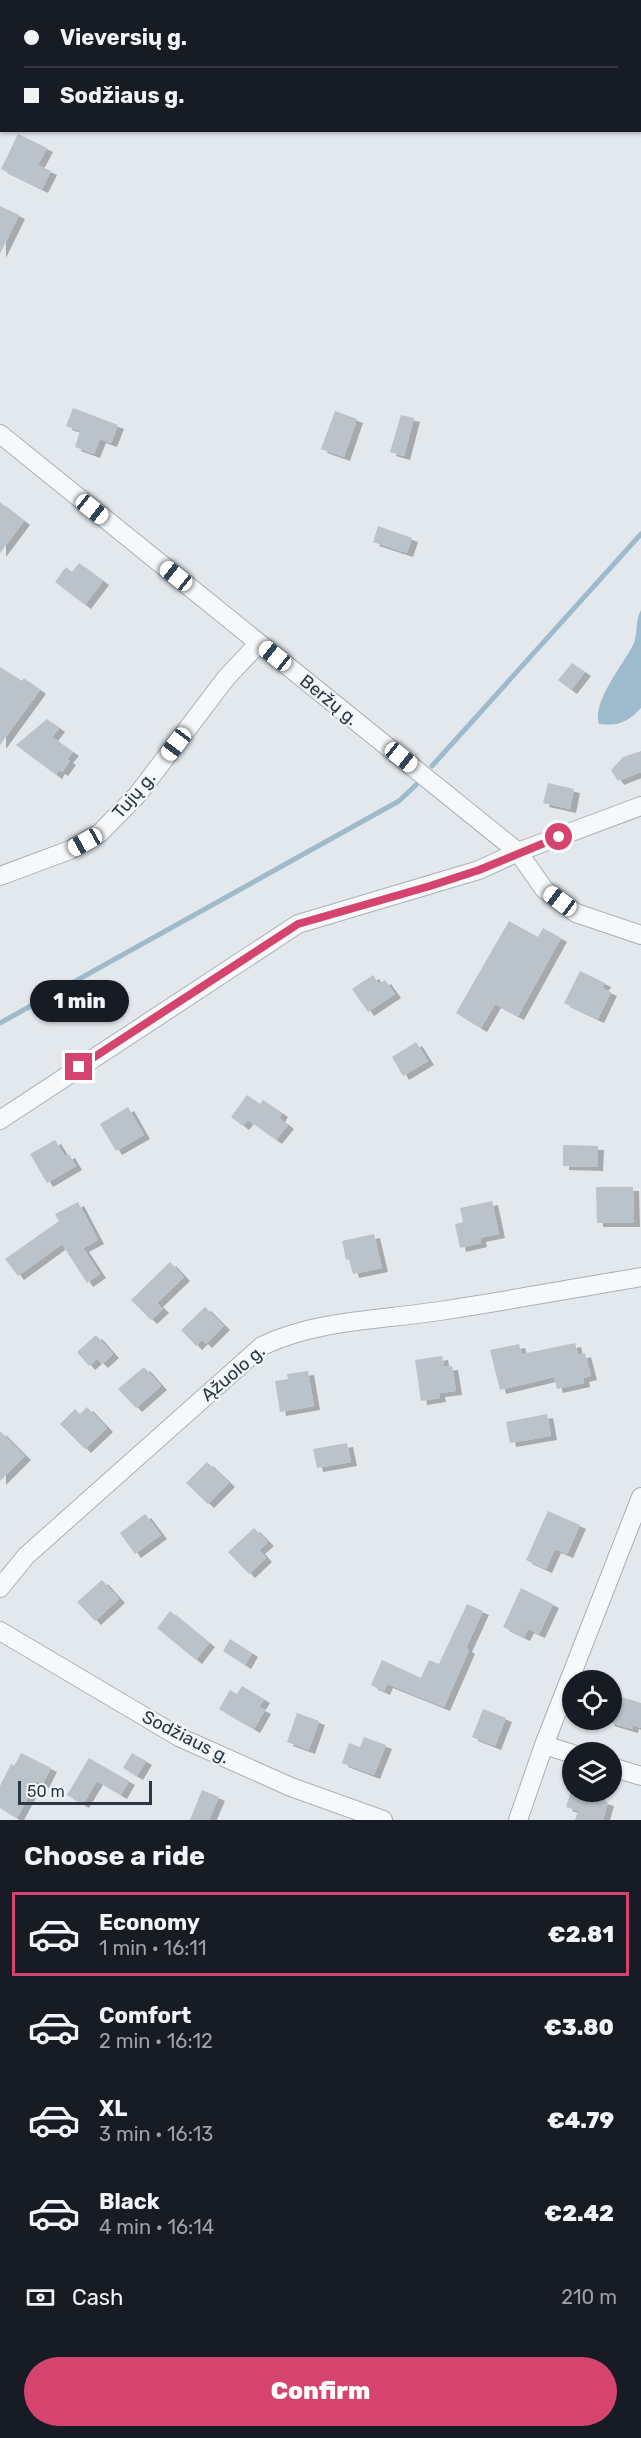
<!DOCTYPE html>
<html lang="en">
<head>
<meta charset="utf-8">
<style>
	:root { --surface:#171b24; --page:#242831; --text:#f1f3f6; --muted:#9ea1a6; --line:#363941; --accent:#d5446f }
	body { margin:0; font-family:Rubik,sans-serif; background:var(--page); color:var(--text); height:100vh; display:flex; flex-direction:column; font-size:22px; white-space:nowrap }
	* { box-sizing:border-box; margin:0 }
	p { font-size:20px; color:var(--muted) }
	.icon { flex:none; width:33px; height:33px; fill:none; stroke:currentColor; stroke-width:2; stroke-linecap:round; stroke-linejoin:round }
	.map { position:relative; height:1820px; overflow:hidden }
	.side { display:flex; flex-direction:column; background:var(--surface); flex:1 }
	.side>* { flex:none }
	.hud { position:absolute; left:0px; top:0px; width:642px; height:132px; box-shadow:0 2px 4px #0004; display:grid; align-content:center; height:132px; padding:0 24px; background:var(--surface) }
	.controls { position:absolute; left:562px; top:1670px; display:grid; gap:12px }
	.controls a { display:grid; place-items:center; width:60px; height:60px; border-radius:50%; background:var(--surface); box-shadow:0 2px 4px #0004; font-size:30px }
	.scale { position:absolute; left:18px; bottom:15px; width:134px; box-sizing:border-box; padding-left:6px; border:3px solid #2a3845; border-top:0; font-size:16px; line-height:21px; white-space:nowrap; color:#2a3845; -webkit-text-stroke:4px #f3f6f9; paint-order:stroke }
	.end { position:absolute; width:27px; height:27px; margin:-14px; border:8px solid #d5446f; background:#fff; box-shadow:0 0 0 3px #fff }
	.from { border-radius:50% }
	.bubble { position:absolute; height:42px; border-radius:21px; background:var(--surface); box-shadow:0 2px 4px #0004; font-size:20px; font-weight:800; line-height:42px; text-align:center }
	.car { position:absolute; width:18px; height:36px; margin:-18px -9px; border-radius:8px; box-shadow:0 0 4px 2px #0007; background:linear-gradient(#fff 24%,#345 0 40%,#fff 0 76%,#345 0 86%,#fff 0) }
	.hud b { display:flex; align-items:center; gap:21px; height:57px; font-size:22px }
	.hud b+b { border-top:2px solid var(--line) }
	.hud i { width:15px; height:15px; background:var(--text) }
	ul { padding:0; list-style:none }
	li { display:flex; align-items:center; gap:18px; height:84px; margin:0 12px 9px; padding:0 12px; border:3px solid transparent; border-radius:0px }
	li div { flex:1 }
	li b { display:block; font-size:22px }
	li em { font-style:normal; font-weight:800 }
	li.current { border-color:var(--accent) }
	li>.icon { width:54px; height:54px; stroke-width:1.5 }
	h2 { padding:0 24px; font-size:27px; line-height:72px }
	.pay { display:flex; align-items:center; gap:15px; height:66px; padding:0 24px; font-size:22px }
	.pay p { margin-inline-start:auto }
	.cta { display:flex; gap:12px; margin-top:auto; padding:12px 24px }
	.cta a { flex:1; height:69px; border-radius:36px; background:var(--accent); color:#fff; font-size:24px; font-weight:800; line-height:69px; text-align:center }
	.map>svg:first-child { display:block }
	.water { fill:#9dbbcd }
	.lines { fill:none; stroke-linecap:round; stroke-linejoin:round }
	.stream { stroke:#9dbbcd; stroke-width:5 }
	.building { fill:#bac2ca; filter:url(#shadow) }
	.street-casing { stroke:#a8b0b7; stroke-width:20 }
	.street { stroke:#f6f8fa; stroke-width:18 }
	.route { stroke:#d5446f; stroke-width:8 }
	.labels { text-anchor:middle; stroke-width:4.5; stroke-linejoin:round; paint-order:stroke }
	.street-label { font-size:18px; fill:#2a3845; stroke:#f3f6f9 }
</style>
</head>
<body>
<div class="map">
<svg width="641" height="1820" viewBox="0 0 641 1820">
	<defs>
		<filter id="shadow"><feDropShadow dx="6" dy="4" stdDeviation="0" flood-color="#0004"/></filter>
	</defs>
	<rect width="100%" height="100%" fill="#e3e8ec"/>
	<path class="water" d="M641,610V708C629,721 618,727 599,724C592,701 622,667 633,645C638,635 635,620 641,610Z"/>
	<g class="lines">
		<path class="stream" d="M432,766L641,534
			M0,1023L399,801L416,785"/>
	</g>
	<path class="building" d="M18,134L47,148L38,165L51,171L42,189L1,169Z
		M0,206L19,215L0,254Z
		M73,408L118,425L111,443L100,439L94,454L75,447L80,431L66,426Z
		M335,411L357,419L344,457L321,449Z
		M401,415L414,418L404,456L390,452Z
		M0,502L24,521L0,553Z
		M378,526L412,538L407,553L373,542Z
		M79,563L103,581L85,605L55,582L66,567L72,572Z
		M572,663L585,672L571,690L558,680Z
		M0,667L22,681L24,678L40,690L0,745Z
		M47,719L59,728L52,737L73,752L67,759L70,761L62,772L59,770L56,775L16,745Z
		M641,751V772L618,781L611,770L623,757Z
		M548,783L574,789L570,809L543,803Z
		M509,921L538,937L543,928L561,938L518,1016L495,1004L481,1028L456,1013Z
		M580,971L605,983L602,988L611,992L598,1019L564,1003Z
		M373,975L379,984L385,980L395,994L368,1012L352,989Z
		M416,1042L428,1061L403,1076L392,1057Z
		M247,1095L260,1104L263,1100L282,1113L279,1118L288,1125L276,1140L248,1120L243,1126L231,1117Z
		M128,1107L144,1135L116,1151L100,1124Z
		M55,1140L65,1156L69,1154L76,1166L47,1183L30,1154Z
		M563,1145L598,1146L597,1167L563,1166Z
		M596,1187H633L634,1223H597Z
		M492,1201L499,1234L480,1238L481,1243L460,1248L455,1224L463,1222L460,1208Z
		M78,1202L98,1240L83,1248L100,1274L87,1283L62,1244L18,1276L5,1259L59,1221L55,1214Z
		M374,1234L382,1268L353,1274L349,1259L346,1260L342,1241Z
		M170,1262L184,1277L157,1303L163,1309L151,1320L131,1300Z
		M205,1307L224,1326L206,1344L202,1340L196,1346L181,1330Z
		M96,1335L113,1354L102,1364L97,1359L89,1366L77,1352Z
		M575,1343L578,1355L585,1353L591,1376L583,1378L584,1383L557,1389L554,1377L500,1390L490,1350L519,1344L522,1354Z
		M442,1356L444,1367L452,1366L456,1391L439,1393L440,1398L421,1401L415,1360Z
		M144,1367L161,1386L136,1408L118,1389Z
		M308,1371L314,1406L280,1412L275,1381L288,1379L287,1374Z
		M87,1407L107,1428L85,1449L60,1424L75,1409L80,1414Z
		M547,1414L551,1436L510,1443L506,1422Z
		M0,1431L25,1456L0,1481Z
		M347,1443L351,1462L317,1468L313,1449Z
		M207,1462L229,1483L208,1504L186,1483Z
		M548,1511L580,1525L567,1554L555,1549L546,1569L526,1560Z
		M145,1514L161,1535L135,1554L120,1533Z
		M254,1528L268,1542L259,1550L266,1558L249,1574L228,1552Z
		M102,1580L119,1599L95,1621L77,1602Z
		M521,1588L553,1604L539,1634L528,1629L524,1637L503,1627Z
		M467,1604L483,1611L466,1648L469,1650L444,1707L387,1684L384,1691L371,1685L382,1660L421,1678L429,1660L439,1664Z
		M170,1611L209,1643L196,1660L157,1628Z
		M230,1639L252,1653L245,1665L223,1651Z
		M242,1686L264,1699L259,1707L265,1710L254,1729L219,1709L230,1690L237,1694Z
		M612,1694L641,1703V1728L633,1725L632,1729L608,1722L609,1719H612Z
		M483,1709L506,1718L495,1746L472,1737Z
		M297,1713L319,1721L309,1750L287,1742Z
		M364,1737L386,1745L374,1775L342,1763L349,1743L360,1747Z
		M21,1753L51,1768L43,1784L37,1781L17,1818L0,1808V1786L11,1764L14,1766Z
		M132,1753L146,1761L137,1776L123,1768Z
		M89,1758L129,1781L121,1795L97,1781L83,1804L67,1795Z
		M202,1790L219,1797L209,1820H190Z
		M571,1791H588L600,1794L598,1799L608,1802L603,1820H575L578,1811L566,1807Z"/>
	<g class="lines">
		<g class="street-casing">
			<path id="street" d="M42,2L43,0
				M0,90L2,87
				M0,434L518,852L544,889L576,913L641,935
				M0,876L70,850L100,833L138,794L226,678L259,643
				M0,1120L298,924L479,870L518,852L641,806
				M0,1588L26,1556L262,1346C317,1319 386,1320 446,1310C511,1300 576,1288 641,1277
				M0,1631L179,1737L291,1787L383,1820
				M544,1745L573,1754
				M612,1767L641,1776
				M518,1820L544,1745L641,1497"/>
		</g>
		<use href="#street" class="street"/>
	</g>
	<g class="lines">
		<path class="route" d="M79,1067L298,924L430,886L479,870L559,837"/>
	</g>
	<g class="labels">
		<g class="street-label">
			<text transform="translate(329 700) rotate(39)" y="6">Beržų g.</text>
			<text transform="translate(134 795) rotate(-49)" y="6">Tujų g.</text>
			<text transform="translate(233 1373) rotate(-40)" y="6">Ąžuolo g.</text>
			<text transform="translate(186 1737) rotate(27)" y="6">Sodžiaus g.</text>
		</g>
	</g>
</svg>
<div class="controls">
<a><svg class="icon" aria-label="locate" viewBox="0 0 24 24"><circle cx="12" cy="12" r="6"/><path d="M12 2v4M12 18v4M2 12h4M18 12h4"/></svg></a>
<a><svg class="icon" aria-label="layers" viewBox="0 0 24 24"><path d="M12 4l9 5-9 5-9-5zM3 14l9 5 9-5"/></svg></a>
</div>
<div class="scale">50 m</div>
<i class="end from" style="left:559px;top:837px"></i>
<i class="end" style="left:79px;top:1067px"></i>
<div class="bubble" style="left:30px;top:980px;width:99px">1 min</div>
<i class="car" style="left:92px;top:509px;rotate:129deg"></i>
<i class="car" style="left:176px;top:576px;rotate:309deg"></i>
<i class="car" style="left:275px;top:656px;rotate:309deg"></i>
<i class="car" style="left:176px;top:744px;rotate:217deg"></i>
<i class="car" style="left:401px;top:757px;rotate:129deg"></i>
<i class="car" style="left:85px;top:842px;rotate:241deg"></i>
<i class="car" style="left:560px;top:901px;rotate:307deg"></i>
<div class="hud">
<b><i class="from"></i>Vieversių g.</b>
<b><i></i>Sodžiaus g.</b>
</div>
</div>
<section class="side">
<h2>Choose a ride</h2>
<ul>
<li class="current"><svg class="icon" aria-label="car" viewBox="0 0 24 24"><path d="M5 17H2v-5l4-1 3-4h7l3 4 3 1v5h-3M9 17h6M6 11h13"/><circle cx="7" cy="17" r="2"/><circle cx="17" cy="17" r="2"/></svg><div><b>Economy</b><p>1 min · 16:11</p></div><em>€2.81</em></li>
<li><svg class="icon" aria-label="car" viewBox="0 0 24 24"><path d="M5 17H2v-5l4-1 3-4h7l3 4 3 1v5h-3M9 17h6M6 11h13"/><circle cx="7" cy="17" r="2"/><circle cx="17" cy="17" r="2"/></svg><div><b>Comfort</b><p>2 min · 16:12</p></div><em>€3.80</em></li>
<li><svg class="icon" aria-label="car" viewBox="0 0 24 24"><path d="M5 17H2v-5l4-1 3-4h7l3 4 3 1v5h-3M9 17h6M6 11h13"/><circle cx="7" cy="17" r="2"/><circle cx="17" cy="17" r="2"/></svg><div><b>XL</b><p>3 min · 16:13</p></div><em>€4.79</em></li>
<li><svg class="icon" aria-label="car" viewBox="0 0 24 24"><path d="M5 17H2v-5l4-1 3-4h7l3 4 3 1v5h-3M9 17h6M6 11h13"/><circle cx="7" cy="17" r="2"/><circle cx="17" cy="17" r="2"/></svg><div><b>Black</b><p>4 min · 16:14</p></div><em>€2.42</em></li>
</ul>
<div class="pay"><svg class="icon" aria-label="cash" viewBox="0 0 24 24"><path d="M3 7h18v10H3z"/><circle cx="12" cy="12" r="2"/></svg>Cash<p>210 m</p></div>
<div class="cta"><a>Confirm</a></div>
</section>
</body>
</html>
